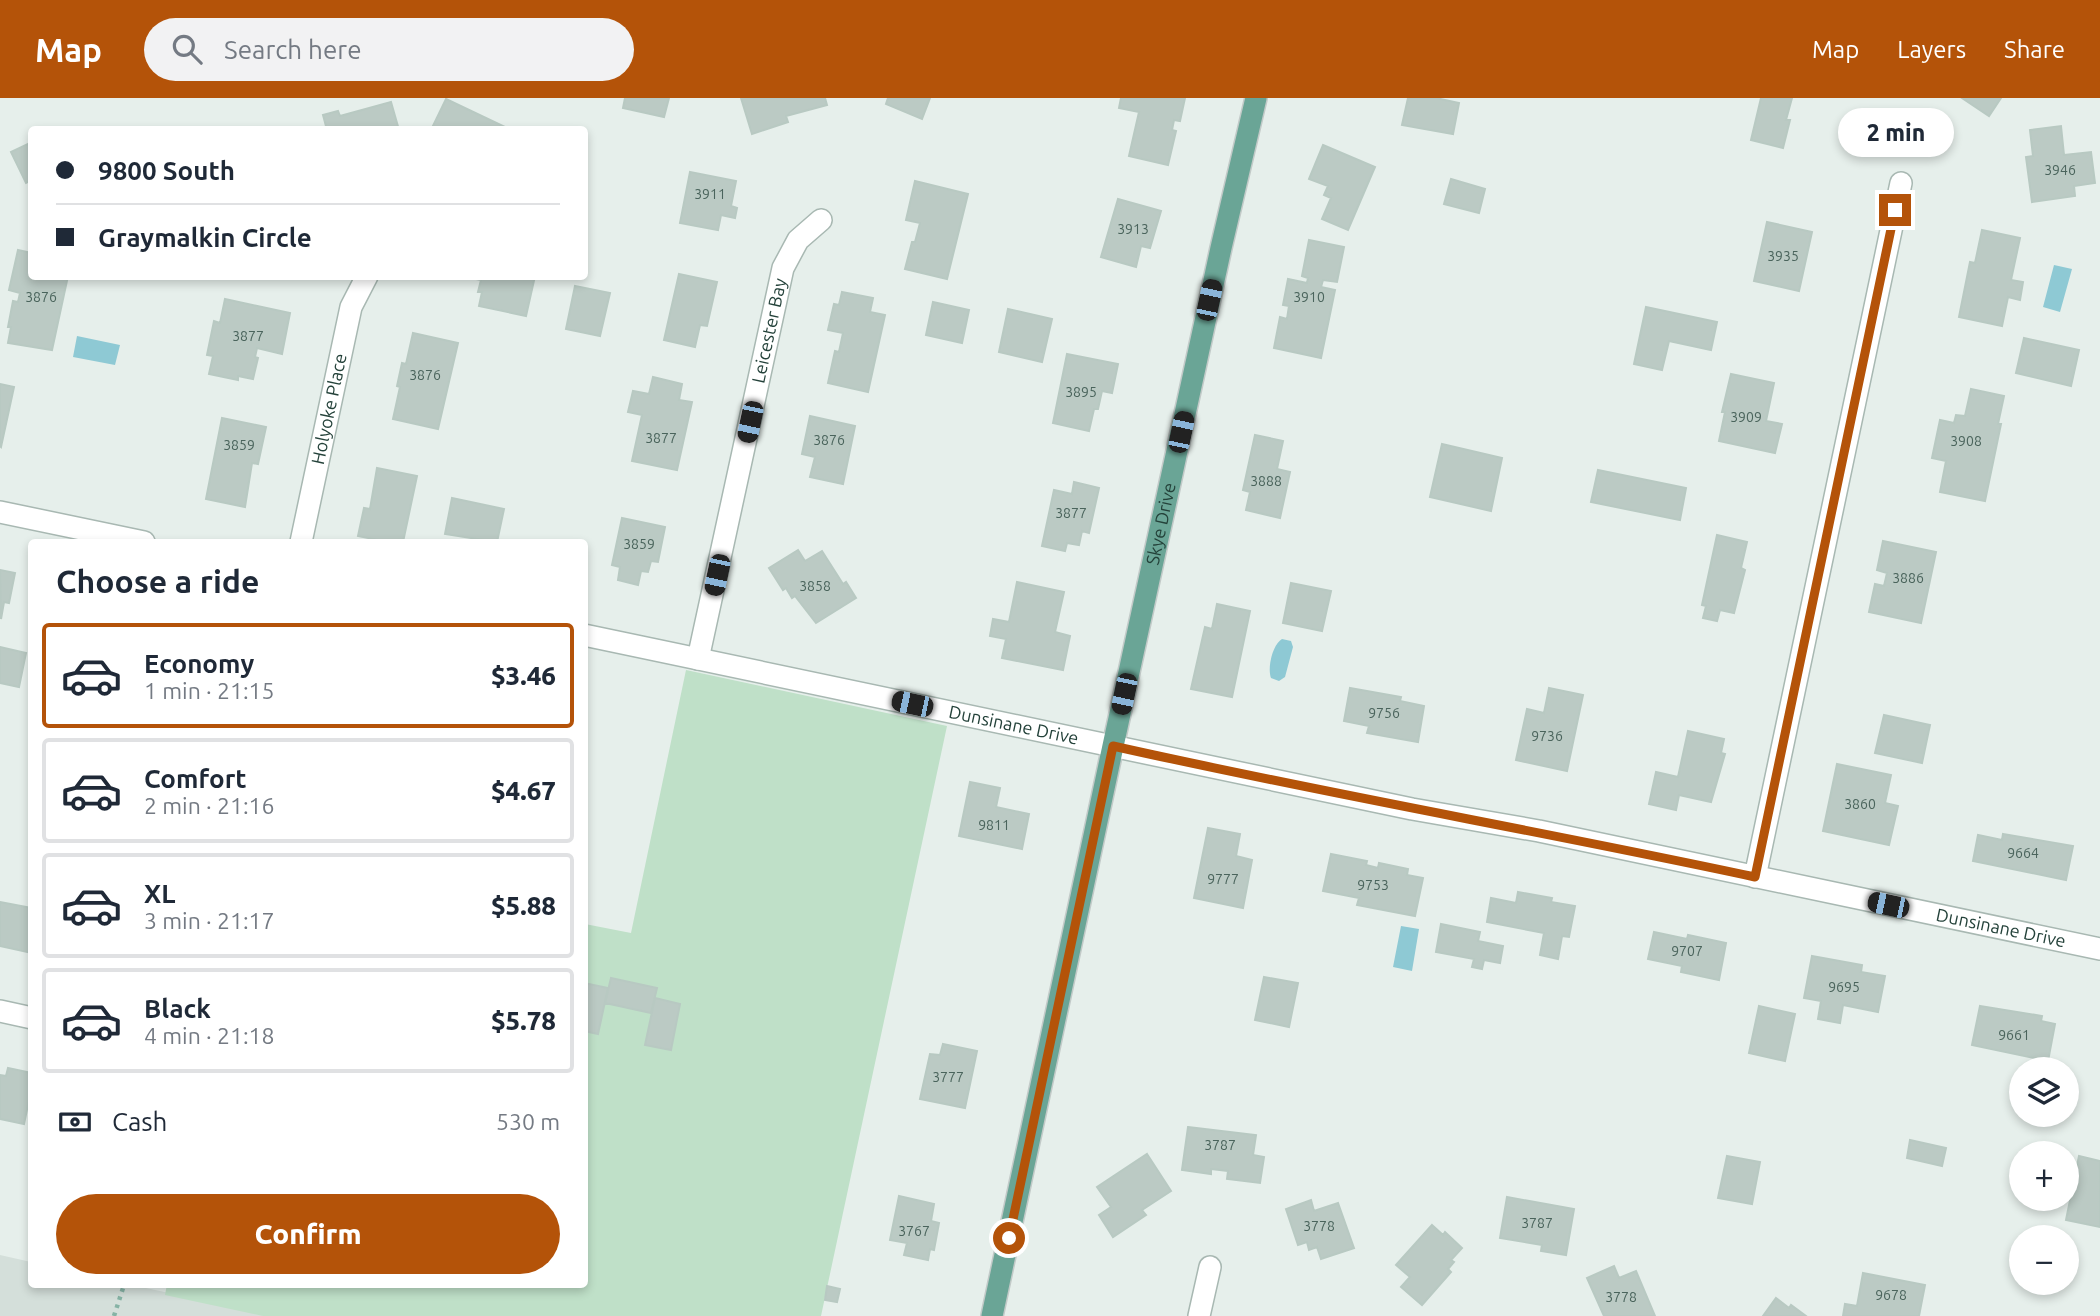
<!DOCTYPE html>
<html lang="en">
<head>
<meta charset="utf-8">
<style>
	:root { --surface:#fff; --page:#f2f2f3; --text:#1f2937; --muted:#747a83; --line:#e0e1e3; --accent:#b45309 }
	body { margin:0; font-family:Ubuntu,sans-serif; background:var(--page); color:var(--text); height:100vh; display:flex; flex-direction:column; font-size:26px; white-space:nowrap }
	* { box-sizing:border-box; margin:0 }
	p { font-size:23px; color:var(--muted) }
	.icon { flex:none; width:38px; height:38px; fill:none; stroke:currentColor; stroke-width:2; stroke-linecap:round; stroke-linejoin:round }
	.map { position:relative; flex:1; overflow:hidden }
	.details { position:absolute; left:28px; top:441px; width:560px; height:749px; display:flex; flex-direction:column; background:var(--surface); border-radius:7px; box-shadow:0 4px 10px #0003 }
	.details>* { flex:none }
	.hud { position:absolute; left:28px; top:28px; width:560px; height:154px; border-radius:7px; box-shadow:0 4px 10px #0003; display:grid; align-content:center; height:154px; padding:0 28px; background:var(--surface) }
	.tools { position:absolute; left:2009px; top:959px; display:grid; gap:14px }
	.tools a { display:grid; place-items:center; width:70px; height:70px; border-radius:50%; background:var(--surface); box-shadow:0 4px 10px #0003; font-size:35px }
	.end { position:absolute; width:32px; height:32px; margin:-16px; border:9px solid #b45309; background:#fff; box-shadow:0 0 0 4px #fff }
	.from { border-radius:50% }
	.bubble { position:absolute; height:49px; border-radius:24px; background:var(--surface); box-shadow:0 4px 10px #0003; font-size:23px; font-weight:800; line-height:49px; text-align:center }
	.car { position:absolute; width:21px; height:42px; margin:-21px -10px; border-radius:9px; box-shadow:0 0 5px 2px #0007; background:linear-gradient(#222 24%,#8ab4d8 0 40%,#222 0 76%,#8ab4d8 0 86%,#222 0) }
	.hud b { display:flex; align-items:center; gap:24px; height:66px; font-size:26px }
	.hud b+b { border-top:2px solid var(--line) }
	.hud i { width:18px; height:18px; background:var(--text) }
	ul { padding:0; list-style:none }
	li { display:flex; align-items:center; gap:21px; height:105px; margin:0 14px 10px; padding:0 14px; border:4px solid var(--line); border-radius:7px }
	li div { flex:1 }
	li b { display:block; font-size:26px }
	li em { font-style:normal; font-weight:800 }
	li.active { border-color:var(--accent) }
	li>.icon { width:63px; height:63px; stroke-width:1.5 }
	h2 { padding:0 28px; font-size:32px; line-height:84px }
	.pay { display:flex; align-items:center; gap:18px; height:77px; padding:0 28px; font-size:26px }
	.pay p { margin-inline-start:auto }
	.primary-button { display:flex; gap:14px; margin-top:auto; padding:14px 28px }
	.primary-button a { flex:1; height:80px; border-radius:42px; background:var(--accent); color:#fff; font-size:28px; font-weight:800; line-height:80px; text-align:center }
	header { display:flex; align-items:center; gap:42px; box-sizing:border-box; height:98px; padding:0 35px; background:var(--accent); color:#fff }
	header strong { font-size:33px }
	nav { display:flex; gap:38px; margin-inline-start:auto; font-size:24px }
	.search { width:490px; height:63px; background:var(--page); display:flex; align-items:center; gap:18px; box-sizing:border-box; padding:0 24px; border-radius:38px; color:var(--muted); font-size:26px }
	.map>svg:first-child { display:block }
	.built { fill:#d4dfda }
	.green { fill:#bfe0c8 }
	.water { fill:#8ec9d4 }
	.building { fill:#bbcac4; stroke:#b8c9c2; stroke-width:2 }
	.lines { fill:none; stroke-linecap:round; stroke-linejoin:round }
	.minor-casing { stroke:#a8b8b2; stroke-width:24 }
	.major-casing { stroke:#c2cac8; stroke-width:24 }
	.path { stroke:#86b3a5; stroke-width:4.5; stroke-dasharray:3.5 5; stroke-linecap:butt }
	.minor { stroke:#fff; stroke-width:21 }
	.major { stroke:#6aa596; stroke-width:21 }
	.route { stroke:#b45309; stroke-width:9 }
	.labels { text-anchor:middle; stroke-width:5; stroke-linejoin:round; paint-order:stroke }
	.number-label { font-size:14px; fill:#4a645c }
	.street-label { font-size:18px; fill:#24423a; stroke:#f7fbf9 }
</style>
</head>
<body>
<header>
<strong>Map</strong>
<div class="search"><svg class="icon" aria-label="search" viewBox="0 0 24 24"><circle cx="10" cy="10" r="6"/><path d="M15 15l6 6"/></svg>Search here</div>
<nav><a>Map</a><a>Layers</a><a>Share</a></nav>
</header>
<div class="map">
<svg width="2100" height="1218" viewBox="0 0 2100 1218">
	<rect width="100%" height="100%" fill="#e6efeb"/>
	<path class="built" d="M0,1157L31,1164L32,1186L132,1187L276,1218H0Z"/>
	<path class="green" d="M686,572L947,628L821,1218H263L165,1197L167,1186H584L585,826L631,835Z"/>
	<path class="water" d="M2054,167L2072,171L2060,214L2043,209Z
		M77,238L120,247L115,267L73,259Z
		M1282,541L1291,543L1293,549L1285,579L1279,583L1271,580C1267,569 1273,546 1282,541Z
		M1401,828L1419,831L1412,873L1393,869Z"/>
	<path class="building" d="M625,0H669L664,19L623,10Z
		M741,0H825L827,7L786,18L788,24L752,36Z
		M888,0H930L922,21L886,6Z
		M1121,0H1185L1180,23L1174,22L1172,32L1176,33L1168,67L1129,58L1139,14L1119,10Z
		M1408,0H1436L1459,5L1453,36L1402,27Z
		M1761,0H1792L1786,22H1790L1783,50L1751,42Z
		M1962,0H2001L1989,18Z
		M446,1L509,31V32H431Z
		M391,4L399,32H327L323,17L338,13L340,18Z
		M2061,28L2064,57L2091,54L2095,85L2074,88L2075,98L2032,104L2026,59L2033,58L2030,32Z
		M32,44V82L26,85L11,54Z
		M1323,47L1375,69L1348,132L1322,121L1331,100L1324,97L1328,88L1309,81Z
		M690,74L736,83L731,108L737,110L735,120L721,117L718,132L680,125Z
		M1451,81L1485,91L1479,115L1444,106Z
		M915,83L968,96L947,181L905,171L912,144H915L920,125L906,122Z
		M1118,101L1161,113L1150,150L1141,148L1136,169L1101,159Z
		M1767,124L1812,134L1799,193L1754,183Z
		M1982,132L2020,140L2011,182L2023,184L2020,202L2008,199L2002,228L1959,219L1970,164L1975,165Z
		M1309,142L1344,149L1337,184L1323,182L1321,189L1335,192L1321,260L1274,250L1280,219L1287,221L1289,208L1283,207L1288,181L1307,185L1308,180L1302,178Z
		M18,152L32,155V178H68L52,252L8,245L11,229H8L13,203L18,204L20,195L9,192Z
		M679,176L717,184L707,228L700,227L695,249L664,242Z
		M477,178H535L526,218L479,208L482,194H478L481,182L476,181Z
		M575,188L610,195L600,238L566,231Z
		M842,194L873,200L870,214L885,217L868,294L828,285L835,253L839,254L843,235L828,232L834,206L839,207Z
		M225,201L290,215L282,256L257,250L255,259L258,260L253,281L238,278V282L209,276L213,258L207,257L214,223L220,225Z
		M933,204L969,212L962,245L926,237Z
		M1646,209L1717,224L1711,252L1669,243L1662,272L1634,266Z
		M1008,211L1052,221L1042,264L999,254Z
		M413,235L458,245L438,331L393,321L400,289L397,288L402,265L406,266Z
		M2024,240L2079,252L2071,288L2016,275Z
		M1067,256L1118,266L1112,295L1102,293L1098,311H1094L1089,333L1053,325Z
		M1731,276L1774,285L1766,323L1782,326L1775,355L1719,343L1725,314H1722Z
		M653,279L682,286L679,302L692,304L677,372L632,363L642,317L628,314L633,293L649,296Z
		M0,286L14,289L1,349L0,348Z
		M1971,291L2004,298L1998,326H2001L1985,403L1940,394L1946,363L1932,360L1940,322L1954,325L1956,317L1965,318Z
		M810,318L855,328L843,386L810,379L815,359L802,356Z
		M222,320L266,329L258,366L252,365L245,409L206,401Z
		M1255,337L1283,343L1277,371L1290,374L1280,420L1246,412L1250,394L1243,392Z
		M1442,346L1502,360L1491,413L1430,399Z
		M377,370L417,378L403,444H388L358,438L364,410L370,411Z
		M1598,372L1686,390L1680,422L1591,404Z
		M1074,384L1099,390L1089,435L1082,433L1079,447L1067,445L1065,453L1042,448L1054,392L1072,396Z
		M452,400L504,411L497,444L445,436Z
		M622,420L665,429L658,464L651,463L648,474L641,473L638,487L618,482L620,469L612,467Z
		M1717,437L1747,444L1741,470L1745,472L1734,515L1720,512L1717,523L1703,520L1706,508L1702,507Z
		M1883,443L1936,454L1921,525L1869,514L1875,486L1884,488L1887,475L1877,472Z
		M798,452L805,463L822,453L843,486L846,484L856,500L816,525L795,498L792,500L786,490L783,492L769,470Z
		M0,472L15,475L9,505L4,504L1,521Z
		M1017,484L1064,494L1055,534L1070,538L1063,572L1002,560L1006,541L990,538L993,521L1009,524Z
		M1291,485L1331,493L1322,533L1283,525Z
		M1217,506L1250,513L1232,599L1191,591L1205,529L1212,531Z
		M0,549L26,555L19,589L0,585Z
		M1350,590L1401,599L1400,603L1424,608L1418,644L1367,635L1369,628L1344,623Z
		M1549,590L1583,597L1567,673L1516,662L1527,611L1544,615Z
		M1884,617L1930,627L1922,665L1875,655Z
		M1688,633L1724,641L1721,655L1725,656L1711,704L1679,697L1676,712L1649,706L1656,674L1678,679Z
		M1837,666L1891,677L1885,705L1898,708L1889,747L1823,733Z
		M970,684L1000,690L996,709L1029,716L1022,751L959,738Z
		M1208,730L1240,736L1236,758L1252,762L1243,810L1194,800Z
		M2003,736L2073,748L2066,782L1973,763L1978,737L2002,742Z
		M1331,756L1367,763L1366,767L1378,770L1379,765L1408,771L1407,777L1423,780L1415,818L1357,807L1359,800L1323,793Z
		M1518,794L1552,800L1551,804L1575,808L1569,839L1562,838L1558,861L1540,857L1544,835L1487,824L1491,800L1516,805Z
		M0,804L32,810V855L0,848Z
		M1441,826L1480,834L1478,843L1503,848L1500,865L1484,862L1482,871L1472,869L1474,861L1436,854Z
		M1654,834L1687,841L1688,837L1726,845L1719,882L1681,874L1682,868L1648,861Z
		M1812,858L1862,867L1861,874L1885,878L1878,914L1843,907L1840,925L1818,921L1821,903L1804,900Z
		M1264,879L1298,885L1289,929L1255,922Z
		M611,880L657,890L651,915L605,905Z
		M584,885L608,890L598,936L584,933Z
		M655,900L680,906L671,952L645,947Z
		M1759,908L1795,916L1785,963L1749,955Z
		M1980,908L2042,918L2041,923L2055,926L2048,963L1972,947Z
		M943,946L977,953L965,1010L920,1001L930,956L940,957Z
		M8,970L32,975V1003L29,1002L24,1026L0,1021V977L6,978Z
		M1188,1029L1256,1037L1253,1057L1264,1059L1260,1085L1227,1081L1228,1073L1211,1071V1076L1182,1072Z
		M1910,1042L1946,1050L1942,1068L1907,1060Z
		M1147,1056L1171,1093L1142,1112L1146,1117L1113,1139L1099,1117L1111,1109L1097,1089Z
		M1727,1058L1760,1064L1752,1106L1718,1100Z
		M2079,1058L2100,1063V1129L2066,1122Z
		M899,1098L934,1106L931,1123L939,1125L934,1152L930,1151L928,1162L904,1157L907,1145L890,1142Z
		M1507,1099L1574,1111L1566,1157L1541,1153L1542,1147L1500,1140Z
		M1311,1102L1314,1113L1338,1105L1354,1150L1321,1161L1317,1149L1309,1152L1307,1144L1298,1147L1286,1111Z
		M1432,1127L1443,1137L1445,1134L1462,1150L1451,1162L1454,1164L1448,1171L1451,1174L1422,1207L1401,1189L1410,1179L1396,1167Z
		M1614,1168L1619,1180L1636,1173L1655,1218H1604L1587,1180Z
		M1863,1175L1925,1187L1919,1218H1843L1845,1206L1857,1208Z
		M827,1188L840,1191L837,1204L825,1202Z
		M1776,1200L1789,1210L1791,1207L1806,1218H1763Z"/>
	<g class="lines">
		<g class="minor-casing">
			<g id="minor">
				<path d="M0,414L144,444"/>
				<path id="s1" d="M301,444L351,209L367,178"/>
				<path id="s2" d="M584,537L1412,711L1539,733L2100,851"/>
				<path id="s3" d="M698,561L783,170L798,142L821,122"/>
				<path d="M1755,779L1901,85"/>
				<path d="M0,913L32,920"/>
				<path d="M1199,1218L1210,1169"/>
			</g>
		</g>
		<g class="major-casing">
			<g id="major">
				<path id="s4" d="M992,1218L1113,648L1221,150L1256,0"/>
			</g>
		</g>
		<path class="path" d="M114,1218L124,1187"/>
		<use href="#minor" class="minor"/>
		<use href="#major" class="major"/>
	</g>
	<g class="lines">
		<path class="route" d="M1009,1140L1113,648C1326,696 1541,733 1755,779L1895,112"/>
	</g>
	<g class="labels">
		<g class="number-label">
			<text x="2060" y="77">3946</text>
			<text x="710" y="101">3911</text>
			<text x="1133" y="136">3913</text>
			<text x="1783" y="163">3935</text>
			<text x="41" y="204">3876</text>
			<text x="1309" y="204">3910</text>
			<text x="248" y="243">3877</text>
			<text x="425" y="282">3876</text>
			<text x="1081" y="299">3895</text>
			<text x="1746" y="324">3909</text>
			<text x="661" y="345">3877</text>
			<text x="829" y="347">3876</text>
			<text x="1966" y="348">3908</text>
			<text x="239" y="352">3859</text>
			<text x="1266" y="388">3888</text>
			<text x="1071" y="420">3877</text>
			<text x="639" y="451">3859</text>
			<text x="1908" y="485">3886</text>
			<text x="815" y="493">3858</text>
			<text x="1384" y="620">9756</text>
			<text x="1547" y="643">9736</text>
			<text x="1860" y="711">3860</text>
			<text x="994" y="732">9811</text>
			<text x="2023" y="760">9664</text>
			<text x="1223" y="786">9777</text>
			<text x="1373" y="792">9753</text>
			<text x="1687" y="858">9707</text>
			<text x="1844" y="894">9695</text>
			<text x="2014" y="942">9661</text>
			<text x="948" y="984">3777</text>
			<text x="1220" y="1052">3787</text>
			<text x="1537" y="1130">3787</text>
			<text x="1319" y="1133">3778</text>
			<text x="914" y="1138">3767</text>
			<text x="1891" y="1202">9678</text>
			<text x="1621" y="1204">3778</text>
		</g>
		<g class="street-label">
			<text dy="6" stroke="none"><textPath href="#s3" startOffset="336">Leicester Bay</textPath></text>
			<text dy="6" stroke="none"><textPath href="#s1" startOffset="136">Holyoke Place</textPath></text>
			<text dy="6" stroke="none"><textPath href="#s4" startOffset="810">Skye Drive</textPath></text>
			<text dy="6" stroke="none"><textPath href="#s2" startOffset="439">Dunsinane Drive</textPath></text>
			<text dy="6" stroke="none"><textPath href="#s2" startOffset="1447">Dunsinane Drive</textPath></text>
		</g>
	</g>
</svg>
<div class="tools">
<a><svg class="icon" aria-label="layers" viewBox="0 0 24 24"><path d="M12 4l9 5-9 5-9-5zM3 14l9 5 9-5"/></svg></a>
<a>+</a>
<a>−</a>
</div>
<i class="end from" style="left:1009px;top:1140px"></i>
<i class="end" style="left:1895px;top:112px"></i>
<div class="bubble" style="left:1838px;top:10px;width:116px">2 min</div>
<i class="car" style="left:1209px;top:202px;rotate:12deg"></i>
<i class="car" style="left:750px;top:324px;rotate:192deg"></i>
<i class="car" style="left:1181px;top:334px;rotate:12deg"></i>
<i class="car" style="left:717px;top:477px;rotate:192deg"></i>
<i class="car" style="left:1124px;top:596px;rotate:192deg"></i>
<i class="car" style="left:912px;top:606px;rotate:282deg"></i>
<i class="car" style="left:1888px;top:807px;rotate:282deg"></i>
<div class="hud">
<b><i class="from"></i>9800 South</b>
<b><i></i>Graymalkin Circle</b>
</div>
<section class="details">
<h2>Choose a ride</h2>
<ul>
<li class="active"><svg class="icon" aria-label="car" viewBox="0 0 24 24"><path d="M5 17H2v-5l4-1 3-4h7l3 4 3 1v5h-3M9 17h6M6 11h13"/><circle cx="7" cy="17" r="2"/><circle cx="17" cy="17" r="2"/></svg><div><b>Economy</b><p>1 min · 21:15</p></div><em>$3.46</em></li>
<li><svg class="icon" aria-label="car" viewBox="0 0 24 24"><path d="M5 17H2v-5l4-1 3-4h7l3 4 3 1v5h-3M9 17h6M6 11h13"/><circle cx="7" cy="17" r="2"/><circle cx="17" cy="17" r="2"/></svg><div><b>Comfort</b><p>2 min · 21:16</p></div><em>$4.67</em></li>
<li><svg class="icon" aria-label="car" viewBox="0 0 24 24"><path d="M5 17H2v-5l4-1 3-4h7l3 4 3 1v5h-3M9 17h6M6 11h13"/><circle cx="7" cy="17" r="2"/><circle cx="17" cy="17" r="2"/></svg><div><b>XL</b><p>3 min · 21:17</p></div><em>$5.88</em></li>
<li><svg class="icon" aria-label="car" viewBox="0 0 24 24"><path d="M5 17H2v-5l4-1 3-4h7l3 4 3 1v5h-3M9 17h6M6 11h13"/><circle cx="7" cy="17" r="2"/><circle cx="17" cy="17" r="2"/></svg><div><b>Black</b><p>4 min · 21:18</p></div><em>$5.78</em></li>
</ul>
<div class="pay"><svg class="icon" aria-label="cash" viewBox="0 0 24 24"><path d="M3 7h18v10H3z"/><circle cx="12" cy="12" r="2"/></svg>Cash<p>530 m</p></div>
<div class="primary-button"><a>Confirm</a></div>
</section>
</div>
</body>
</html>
